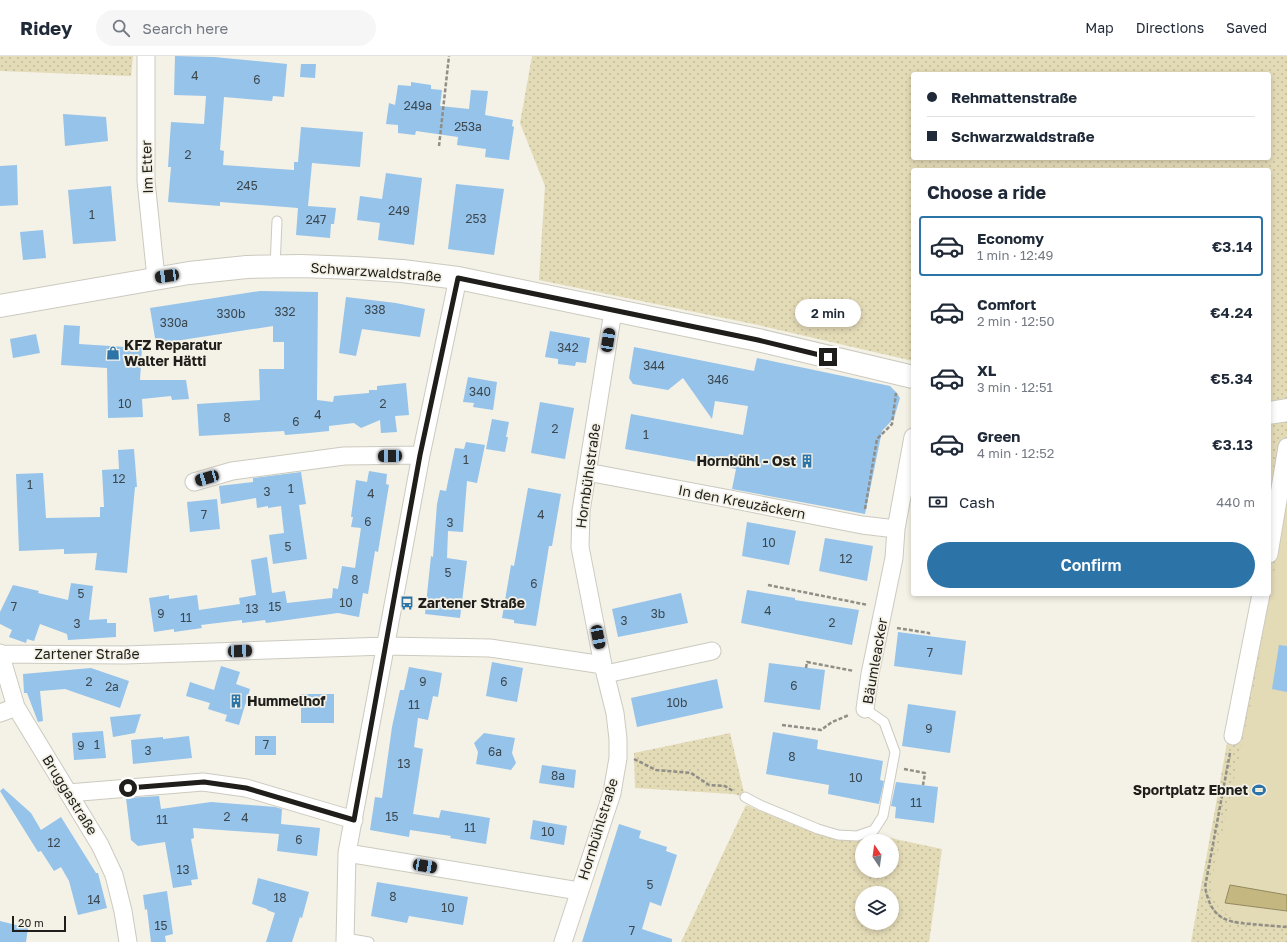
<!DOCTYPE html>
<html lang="en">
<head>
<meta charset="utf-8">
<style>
	:root { --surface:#fff; --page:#f6f6f7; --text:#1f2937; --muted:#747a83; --line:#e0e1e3; --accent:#2c73a7 }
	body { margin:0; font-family:"Golos Text",sans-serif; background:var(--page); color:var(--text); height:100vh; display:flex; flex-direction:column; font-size:15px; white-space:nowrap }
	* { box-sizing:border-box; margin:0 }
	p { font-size:13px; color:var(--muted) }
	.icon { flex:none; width:22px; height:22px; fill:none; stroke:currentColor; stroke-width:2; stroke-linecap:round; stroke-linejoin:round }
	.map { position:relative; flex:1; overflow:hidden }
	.panel { position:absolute; left:911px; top:112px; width:360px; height:428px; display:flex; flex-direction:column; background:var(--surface); border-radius:4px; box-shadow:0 2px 6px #0003 }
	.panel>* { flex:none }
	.guide { position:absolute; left:911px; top:16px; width:360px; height:88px; border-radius:4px; box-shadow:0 2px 6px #0003; display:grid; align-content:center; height:88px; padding:0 16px; background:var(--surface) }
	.needle { width:26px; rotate:347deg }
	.controls { position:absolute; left:855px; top:778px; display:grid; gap:8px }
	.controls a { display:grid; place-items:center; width:44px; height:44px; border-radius:50%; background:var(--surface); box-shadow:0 2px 6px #0003; font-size:20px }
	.scale { position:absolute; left:12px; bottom:10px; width:54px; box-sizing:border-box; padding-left:4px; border:2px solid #1f1e1a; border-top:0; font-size:11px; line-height:14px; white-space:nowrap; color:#1f1e1a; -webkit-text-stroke:3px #f4f1e6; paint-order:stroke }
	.end { position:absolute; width:18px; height:18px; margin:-9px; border:5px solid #1f1e1a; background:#fff; box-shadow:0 0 0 2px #fff }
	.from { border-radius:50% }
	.bubble { position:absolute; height:28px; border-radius:14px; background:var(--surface); box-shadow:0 2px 6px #0003; font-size:13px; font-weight:600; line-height:28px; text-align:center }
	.car { position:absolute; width:12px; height:24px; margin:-12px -6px; border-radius:5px; box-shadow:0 0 3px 1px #0007; background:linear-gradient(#222 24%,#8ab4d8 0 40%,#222 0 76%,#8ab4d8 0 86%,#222 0) }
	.guide b { display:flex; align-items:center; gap:14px; height:38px; font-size:15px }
	.guide b+b { border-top:1px solid var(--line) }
	.guide i { width:10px; height:10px; background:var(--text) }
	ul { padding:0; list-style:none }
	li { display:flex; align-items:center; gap:12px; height:60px; margin:0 8px 6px; padding:0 8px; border:2px solid transparent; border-radius:4px }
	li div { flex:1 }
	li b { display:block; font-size:15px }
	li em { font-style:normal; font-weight:600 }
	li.selected { border-color:var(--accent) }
	li>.icon { width:36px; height:36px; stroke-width:1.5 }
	h2 { padding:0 16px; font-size:18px; line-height:48px }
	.pay { display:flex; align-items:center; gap:10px; height:44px; padding:0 16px; font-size:15px }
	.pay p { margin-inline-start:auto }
	.action { display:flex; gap:8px; margin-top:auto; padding:8px 16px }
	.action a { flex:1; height:46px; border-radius:24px; background:var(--accent); color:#fff; font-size:16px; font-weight:600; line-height:46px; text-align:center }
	header { display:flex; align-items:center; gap:24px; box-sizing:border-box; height:56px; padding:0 20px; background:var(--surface); border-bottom:1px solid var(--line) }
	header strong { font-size:19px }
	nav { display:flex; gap:22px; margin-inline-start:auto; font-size:14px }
	.search { width:280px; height:36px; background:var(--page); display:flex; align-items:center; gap:10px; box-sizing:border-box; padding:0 14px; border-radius:22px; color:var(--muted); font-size:15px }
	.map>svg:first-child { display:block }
	.grass { fill:url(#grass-dots); fill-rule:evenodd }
	.pitch { fill:#e3dab6 }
	.water { fill:#c5b780; stroke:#938961 }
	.building { fill:#95c3ea }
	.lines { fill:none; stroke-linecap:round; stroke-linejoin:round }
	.service-casing { stroke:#cccabf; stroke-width:11 }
	.minor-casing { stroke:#cccabf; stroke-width:19 }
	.secondary-casing { stroke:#cccabf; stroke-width:24 }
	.path { stroke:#908e86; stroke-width:2.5; stroke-dasharray:4 2; stroke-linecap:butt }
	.service { stroke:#fff; stroke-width:9 }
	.minor { stroke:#fff; stroke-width:17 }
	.secondary { stroke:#fff; stroke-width:22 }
	.route { stroke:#1f1e1a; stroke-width:5 }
	.labels { text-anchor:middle; stroke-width:3.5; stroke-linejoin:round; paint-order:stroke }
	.number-label { font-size:12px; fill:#3c474e }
	.street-label { font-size:14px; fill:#1f1e1a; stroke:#f4f1e6 }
	.poi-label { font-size:14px; font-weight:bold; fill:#1f1e1a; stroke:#f4f1e6; text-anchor:start }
</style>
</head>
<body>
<header>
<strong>Ridey</strong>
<div class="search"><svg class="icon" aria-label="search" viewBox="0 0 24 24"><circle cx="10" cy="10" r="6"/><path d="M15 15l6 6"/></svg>Search here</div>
<nav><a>Map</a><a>Directions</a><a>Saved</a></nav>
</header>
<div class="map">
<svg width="1287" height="886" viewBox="0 0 1287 886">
	<defs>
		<pattern id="grass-dots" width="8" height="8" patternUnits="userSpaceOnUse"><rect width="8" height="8" fill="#e3dab6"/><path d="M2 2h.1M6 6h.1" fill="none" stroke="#c2bb9c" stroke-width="1.8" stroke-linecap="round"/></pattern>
	</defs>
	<rect width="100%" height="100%" fill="#f4f1e6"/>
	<path class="grass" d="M0,0H133L131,20L0,15Z
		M532,0H1287V886H1191L1254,538H1269V114H913V305L758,269L539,224L545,130L520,67ZM913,18H1269V102H913Z
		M730,677L745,741L733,738L635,732L634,697Z
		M746,749L799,771L818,777L860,784L876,779L942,793L929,886H681ZM862,785H892V815H862ZM862,837H892V867H862Z"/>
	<path class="pitch" d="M1287,442V868C1255,866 1218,871 1210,831L1251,647Z"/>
	<path class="water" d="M1230,829L1287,839V855L1225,847Z"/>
	<path class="building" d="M175,0L214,1L287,8L284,41L273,40L272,45L224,41L220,94L224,95L223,109L294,114V106H298L301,71L363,76L360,111L312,107L308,150L336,152L334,168H331L330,182L296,179L298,152L220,146V150L168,146L171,111H168L171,66L204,68L206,40L174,39Z
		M301,8H316L315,22L300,21Z
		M411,26L431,29V33L442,34L440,50L469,53L471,34L488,35L485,59L513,64L512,70L514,71L509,104L485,101L486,93L457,89L458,81L416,75L415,79L398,77V69L386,68L389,47L395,49L398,29L411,30Z
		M63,58L106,61L108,85L65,90Z
		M17,109L18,149L0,150V110Z
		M386,117L422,122L414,189L378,184L380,167L357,164L360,140L382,143Z
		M456,128L504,133L494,199L448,193Z
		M111,130L116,185L73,188L68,134Z
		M43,174L46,202L23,204L20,176Z
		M260,235L318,236L317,344L333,346L334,340L369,337V334H377V330L406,327L409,359L395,360L397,376L381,377L380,364L361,372L354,367L329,370V375L309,377L285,379L284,375L199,380L197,348L260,344L259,313H284V286H273V270L156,288L150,252Z
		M346,241L396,247L425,253L420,281L362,273L356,300L339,297Z
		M64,269L80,270L79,288L142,292L140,324H186L189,343L172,344L171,340L142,343L143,361L108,362L107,312L61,309Z
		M550,275L590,282L586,307L576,306L575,310L558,308V303L545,301Z
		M36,278L40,297L13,302L10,283Z
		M634,291L754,315L757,302L890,330L897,337L900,342L894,362L882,375L865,458L732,433L736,413L625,393L631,358L743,379L748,350L715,345L712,363L683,322L668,334L633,328L629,322Z
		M468,321L497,326L493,354L473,351L474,347L463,346Z
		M540,346L574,352L565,403L531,397Z
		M492,363L509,366L506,381H508L505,396L486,393Z
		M466,386L485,389L477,427L467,425L463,476L448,475L447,502L467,505L460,562L425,558L431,500L433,501L437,448L440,434L446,435L455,392L464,393Z
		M134,393L137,431H135L127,517L95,514L97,497L64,498V493L19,495L16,418L43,417L46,462L100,461V451H104L102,414L119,413L118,394Z
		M369,415L387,418L386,428L389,429L378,496L375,495L368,538L363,537L359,561L338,557L266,567L265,564L242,567V564L201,569L202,572L174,576V573L154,576L149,542L169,539V543L197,539L199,554L240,548L239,542L256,539L251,504L267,501L272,537L285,535L287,547L332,542L333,532L338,533L342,510L355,512L361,472L351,471L353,461H351L356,424L367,426Z
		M301,416L306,448L299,449L307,503L273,508L269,479L284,477L281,450L268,452V450L257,452L256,442L221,448L219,430L253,426V422Z
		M528,432L561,438L552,490H549L536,570L514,567V564L502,562L511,509L514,510Z
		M217,443L220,473L190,476L187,446Z
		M747,466L796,475L789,509L742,500Z
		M825,482L873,490L867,525L819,515Z
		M71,527L93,530L89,564L107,563V567H116V581L68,584L67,578L40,568L34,585L27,583L26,587L9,581L12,574L0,568V556L13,529L39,535L38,537L68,544Z
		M747,534L795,542V544L859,554L852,589L741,567Z
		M681,537L688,567L618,581L612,553Z
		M898,576L966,585L962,619L894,610Z
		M1279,589L1287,590V636L1272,633Z
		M492,606L523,612L517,646L486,640Z
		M769,607L825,614L820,654L764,646Z
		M221,610L240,616L236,628L250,633L239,669L225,665L227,659L208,653L210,647L186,640L190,626L214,634Z
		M409,611L442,617L438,641L433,640L428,664L418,662L414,691L423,693L413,758L439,762L441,754L490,762L486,788L450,782L451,780L410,774L409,781L370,774L375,741L382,742L392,671L400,634H404Z
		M91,612L129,625L120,652L65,633L40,635L43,665L38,666L27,637H24L23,618Z
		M717,623L723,652L637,671L631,642Z
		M301,638H334V667H301Z
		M908,648L956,655L950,697L902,690Z
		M141,658L135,677L113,681L110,661Z
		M103,675L106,702L74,704L72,677Z
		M773,676L818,684L817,693L883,705L880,724L884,725L879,748L828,738L829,729L766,718Z
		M484,677L515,682L512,697L516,707L511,714L476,708L478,696L474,687Z
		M189,680L192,702L133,708L131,684L163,681V683Z
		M255,680H276V699H255Z
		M542,709L576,714L574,732L539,727Z
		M896,726L938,731L934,767L895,762L896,751L891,750Z
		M3,732L31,757L41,774L61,761L96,817H98L107,852L78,859L69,825L61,811L54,815L41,795L38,796L0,735Z
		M159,740L161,753L211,746L275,751L282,753L281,768L320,772L317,800L277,795L279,778L193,772L194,782L191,783L198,823L191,824L192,829L173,832L165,786L138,790L131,784L126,742Z
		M533,764L567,770L564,789L530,783Z
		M619,768L641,775L639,782L667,791L666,795L677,799L661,850L650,846L642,873L672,883V886H582Z
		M258,822L309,836L302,862L300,861L292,886H266L275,857L267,854V853L252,848Z
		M377,826L468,841L463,869L409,860L407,867L371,860Z
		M167,835L173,878L165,880L166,886H151L147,853L145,854L143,839Z
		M0,865L28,872L26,886H0Z"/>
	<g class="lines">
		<g class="service-casing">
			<path id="service" d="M275,211L277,165
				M745,741L760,749L818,773L838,779L857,780L874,774L883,760L895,696L884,666L865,653
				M345,882L369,886"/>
		</g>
		<g class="minor-casing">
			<path id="minor" d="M146,0V125L156,222
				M587,416L725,442L862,469L896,473
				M194,426L232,415L344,400L421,399
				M1269,498L1287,391
				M0,597L16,651L100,789L114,819L123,855L128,886
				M0,598L125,599L386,590L490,592L603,609
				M606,618L712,595
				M865,653L870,618L894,502L896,473L913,381
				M0,657L16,651
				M1233,680L1261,538
				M68,737L203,726L246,732L354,764
				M347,797L579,835
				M345,886L347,797L421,399L458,222
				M563,886L612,737L618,702V683L615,657L603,609L580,491L581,455L613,255"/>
		</g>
		<g class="secondary-casing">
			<path id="secondary" d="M0,250L189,217L247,211L301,210L355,212L402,215L458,222L758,284L913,321
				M1269,357L1287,354"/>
		</g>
		<path class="path" d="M439,90L449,0
			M865,453L877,383L892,368L896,337
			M768,529L868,549
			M897,572L929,577V580
			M806,612L807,606L854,615
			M782,669L821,674L832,666L849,659
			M1230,697L1205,831C1211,860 1222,866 1250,868C1262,869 1275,870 1287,871
			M634,703L656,714L691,717L709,729L725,730L733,735
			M904,713L925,717L923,729"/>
		<use href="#service" class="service"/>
		<use href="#minor" class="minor"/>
		<use href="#secondary" class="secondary"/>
	</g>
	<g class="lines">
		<path class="route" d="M128,732L204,726L246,732L354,764L420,399L458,222L758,284L828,301"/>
	</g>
	<defs>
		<g id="shop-bare" transform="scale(1.08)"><path d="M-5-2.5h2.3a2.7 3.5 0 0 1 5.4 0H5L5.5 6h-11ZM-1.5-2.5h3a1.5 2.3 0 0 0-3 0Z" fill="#2c73a7" stroke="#f4f1e6" stroke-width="2.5" paint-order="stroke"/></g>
		<g id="building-bare" transform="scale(1.08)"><path d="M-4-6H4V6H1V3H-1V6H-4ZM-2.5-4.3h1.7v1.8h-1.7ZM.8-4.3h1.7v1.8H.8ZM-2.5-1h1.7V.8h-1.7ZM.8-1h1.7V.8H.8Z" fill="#2c73a7" stroke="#f4f1e6" stroke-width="2.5" paint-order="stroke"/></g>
		<g id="bus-bare" transform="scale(1.08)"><path d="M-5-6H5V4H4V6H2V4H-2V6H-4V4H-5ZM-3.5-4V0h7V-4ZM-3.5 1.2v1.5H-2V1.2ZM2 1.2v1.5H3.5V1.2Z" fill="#2c73a7" stroke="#f4f1e6" stroke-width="2.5" paint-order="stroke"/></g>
		<g id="stadium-bare" transform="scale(1.08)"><path d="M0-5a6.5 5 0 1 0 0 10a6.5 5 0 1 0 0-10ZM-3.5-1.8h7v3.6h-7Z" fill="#2c73a7" stroke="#f4f1e6" stroke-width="2.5" paint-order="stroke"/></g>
	</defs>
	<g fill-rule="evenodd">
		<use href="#shop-bare" x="113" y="297"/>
		<use href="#building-bare" x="807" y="405"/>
		<use href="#bus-bare" x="407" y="547"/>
		<use href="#building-bare" x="236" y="645"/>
		<use href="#stadium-bare" x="1259" y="734"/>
	</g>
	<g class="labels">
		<g class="number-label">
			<text x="195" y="24">4</text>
			<text x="257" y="28">6</text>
			<text x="418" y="54">249a</text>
			<text x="468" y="75">253a</text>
			<text x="188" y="103">2</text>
			<text x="247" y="134">245</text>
			<text x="399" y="159">249</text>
			<text x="92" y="163">1</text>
			<text x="476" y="167">253</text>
			<text x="316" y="168">247</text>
			<text x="375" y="258">338</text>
			<text x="285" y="260">332</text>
			<text x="231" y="262">330b</text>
			<text x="174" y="271">330a</text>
			<text x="568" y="296">342</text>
			<text x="654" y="314">344</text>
			<text x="718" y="328">346</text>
			<text x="480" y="340">340</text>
			<text x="125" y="352">10</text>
			<text x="383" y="352">2</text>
			<text x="318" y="363">4</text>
			<text x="227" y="366">8</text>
			<text x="296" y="370">6</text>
			<text x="555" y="377">2</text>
			<text x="646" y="383">1</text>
			<text x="466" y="408">1</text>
			<text x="119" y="427">12</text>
			<text x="30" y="433">1</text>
			<text x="291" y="437">1</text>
			<text x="267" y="440">3</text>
			<text x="371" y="442">4</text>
			<text x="204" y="463">7</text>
			<text x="541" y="463">4</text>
			<text x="368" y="470">6</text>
			<text x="450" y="471">3</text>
			<text x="769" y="491">10</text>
			<text x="288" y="495">5</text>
			<text x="846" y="507">12</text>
			<text x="448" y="521">5</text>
			<text x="355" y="528">8</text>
			<text x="534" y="532">6</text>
			<text x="81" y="542">5</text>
			<text x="346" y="551">10</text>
			<text x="14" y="555">7</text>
			<text x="275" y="555">15</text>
			<text x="252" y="557">13</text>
			<text x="768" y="559">4</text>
			<text x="161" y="562">9</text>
			<text x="658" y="562">3b</text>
			<text x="186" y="566">11</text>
			<text x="624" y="569">3</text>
			<text x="832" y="571">2</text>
			<text x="77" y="572">3</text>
			<text x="930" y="601">7</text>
			<text x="89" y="630">2</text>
			<text x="423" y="630">9</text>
			<text x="504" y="630">6</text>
			<text x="794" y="634">6</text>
			<text x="112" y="635">2a</text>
			<text x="677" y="651">10b</text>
			<text x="414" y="653">11</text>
			<text x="929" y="677">9</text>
			<text x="97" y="693">1</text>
			<text x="266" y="693">7</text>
			<text x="81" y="694">9</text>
			<text x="148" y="699">3</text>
			<text x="495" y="700">6a</text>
			<text x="792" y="705">8</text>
			<text x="404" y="712">13</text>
			<text x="558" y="724">8a</text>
			<text x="856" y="726">10</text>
			<text x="916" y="751">11</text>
			<text x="227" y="765">2</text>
			<text x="392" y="765">15</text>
			<text x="245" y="766">4</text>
			<text x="162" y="768">11</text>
			<text x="470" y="776">11</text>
			<text x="548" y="780">10</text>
			<text x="299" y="788">6</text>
			<text x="54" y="791">12</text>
			<text x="183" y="818">13</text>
			<text x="650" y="833">5</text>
			<text x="393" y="845">8</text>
			<text x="280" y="846">18</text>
			<text x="94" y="848">14</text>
			<text x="448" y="856">10</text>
			<text x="161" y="874">15</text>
			<text x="632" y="879">7</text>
		</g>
		<g class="street-label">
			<text transform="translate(147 111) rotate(-92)" y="5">Im Etter</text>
			<text transform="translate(376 216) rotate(4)" y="5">Schwarzwaldstraße</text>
			<text transform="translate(588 420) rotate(-82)" y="5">Hornbühlstraße</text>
			<text transform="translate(742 446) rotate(11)" y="5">In den Kreuzäckern</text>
			<text x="87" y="603">Zartener Straße</text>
			<text transform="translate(875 605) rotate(-80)" y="5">Bäumleacker</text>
			<text transform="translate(70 739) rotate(58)" y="5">Bruggastraße</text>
			<text transform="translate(598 773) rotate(-73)" y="5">Hornbühlstraße</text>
		</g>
		<g class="poi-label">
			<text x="124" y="294">KFZ Reparatur<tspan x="124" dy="16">Walter Hätti</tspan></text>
			<text x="796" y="410" text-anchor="end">Hornbühl - Ost</text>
			<text x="418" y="552">Zartener Straße</text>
			<text x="247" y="650">Hummelhof</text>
			<text x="1248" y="739" text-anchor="end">Sportplatz Ebnet</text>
		</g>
	</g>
</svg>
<div class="controls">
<a><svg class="needle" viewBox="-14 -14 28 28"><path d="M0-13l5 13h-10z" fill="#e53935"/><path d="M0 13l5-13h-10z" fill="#747a83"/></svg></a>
<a><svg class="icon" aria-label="layers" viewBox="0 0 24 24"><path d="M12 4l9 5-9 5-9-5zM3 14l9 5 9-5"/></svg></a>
</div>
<div class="scale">20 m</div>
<i class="end from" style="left:128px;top:732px"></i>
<i class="end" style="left:828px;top:301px"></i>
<div class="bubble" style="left:795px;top:243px;width:66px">2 min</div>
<i class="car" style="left:167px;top:220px;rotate:262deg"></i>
<i class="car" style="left:608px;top:284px;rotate:9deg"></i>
<i class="car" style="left:390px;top:400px;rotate:269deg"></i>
<i class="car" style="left:207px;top:422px;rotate:254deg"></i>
<i class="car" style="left:598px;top:581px;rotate:169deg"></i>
<i class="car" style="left:240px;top:595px;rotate:88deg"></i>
<i class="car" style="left:425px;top:810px;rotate:100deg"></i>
<div class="guide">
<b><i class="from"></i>Rehmattenstraße</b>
<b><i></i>Schwarzwaldstraße</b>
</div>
<section class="panel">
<h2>Choose a ride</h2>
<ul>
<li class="selected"><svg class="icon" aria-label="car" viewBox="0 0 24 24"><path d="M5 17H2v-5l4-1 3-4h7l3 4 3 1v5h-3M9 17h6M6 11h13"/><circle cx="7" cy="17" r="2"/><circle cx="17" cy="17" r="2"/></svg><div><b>Economy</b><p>1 min · 12:49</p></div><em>€3.14</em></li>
<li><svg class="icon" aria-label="car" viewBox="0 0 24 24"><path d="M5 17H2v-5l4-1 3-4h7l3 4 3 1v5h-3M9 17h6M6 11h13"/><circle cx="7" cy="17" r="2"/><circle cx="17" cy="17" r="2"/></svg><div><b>Comfort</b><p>2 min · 12:50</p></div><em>€4.24</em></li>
<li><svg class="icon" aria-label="car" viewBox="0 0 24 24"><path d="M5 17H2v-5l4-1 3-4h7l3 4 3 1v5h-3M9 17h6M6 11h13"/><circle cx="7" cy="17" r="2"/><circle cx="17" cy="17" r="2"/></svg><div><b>XL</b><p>3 min · 12:51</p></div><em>€5.34</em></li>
<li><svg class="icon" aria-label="car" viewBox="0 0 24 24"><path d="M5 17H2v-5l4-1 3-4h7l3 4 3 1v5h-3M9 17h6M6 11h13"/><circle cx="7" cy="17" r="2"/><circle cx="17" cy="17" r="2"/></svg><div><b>Green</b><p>4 min · 12:52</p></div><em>€3.13</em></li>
</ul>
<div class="pay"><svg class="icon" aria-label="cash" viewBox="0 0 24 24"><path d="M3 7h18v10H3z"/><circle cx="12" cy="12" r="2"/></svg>Cash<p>440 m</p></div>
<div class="action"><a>Confirm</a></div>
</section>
</div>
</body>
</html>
